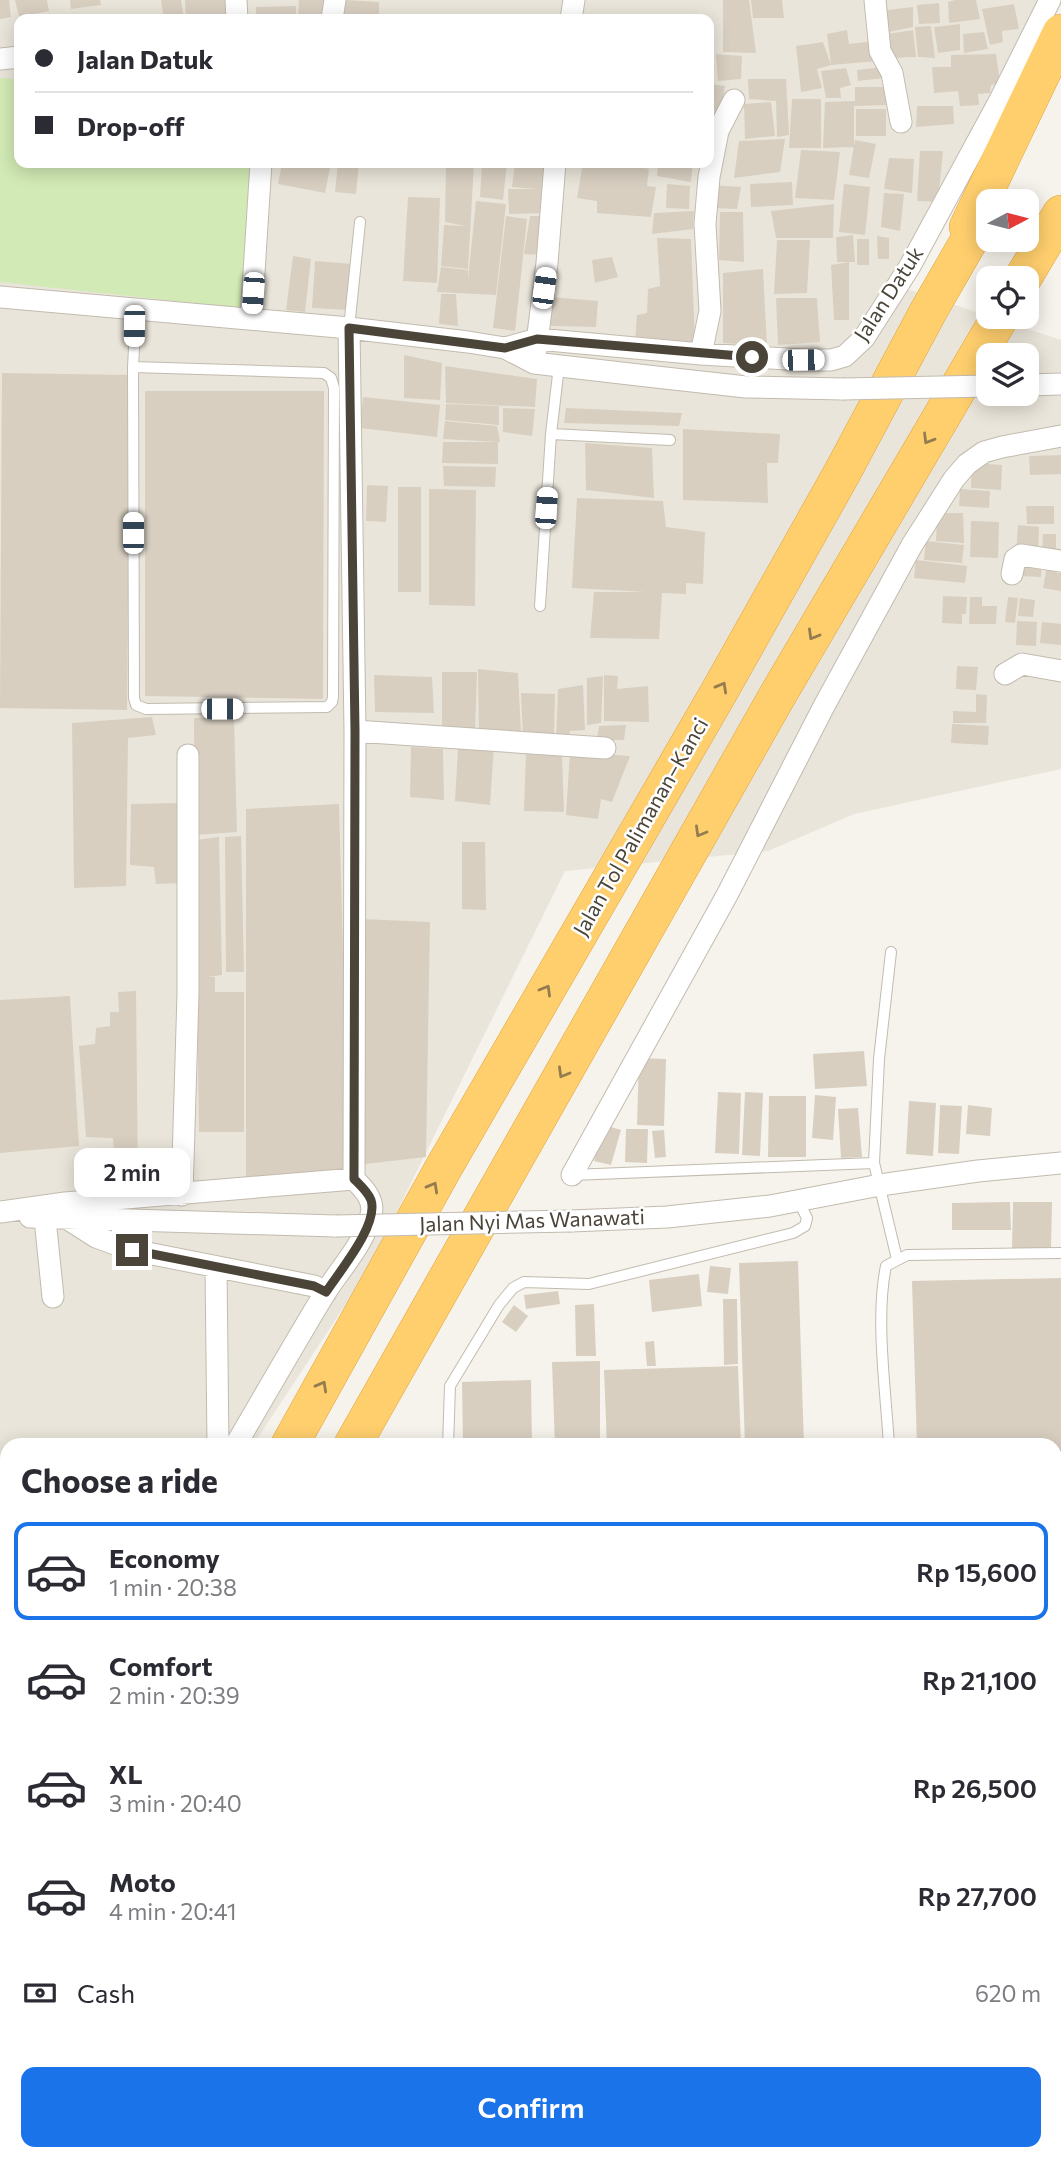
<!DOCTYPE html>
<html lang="en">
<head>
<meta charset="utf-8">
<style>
	:root { --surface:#fff; --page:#f2f2f3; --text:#2b2b33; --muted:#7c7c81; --line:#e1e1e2; --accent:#1a73e8 }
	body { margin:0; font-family:Commissioner,sans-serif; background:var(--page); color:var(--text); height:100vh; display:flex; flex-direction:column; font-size:26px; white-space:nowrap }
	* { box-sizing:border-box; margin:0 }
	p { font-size:23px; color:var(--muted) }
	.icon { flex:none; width:38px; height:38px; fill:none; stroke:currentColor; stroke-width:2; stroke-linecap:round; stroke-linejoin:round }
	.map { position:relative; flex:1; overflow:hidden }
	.details { position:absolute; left:0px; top:1438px; width:1062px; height:723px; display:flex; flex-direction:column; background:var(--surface); border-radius:21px 21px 0 0; box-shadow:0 4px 18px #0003 }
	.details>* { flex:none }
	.hud { position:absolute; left:14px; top:14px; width:700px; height:154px; border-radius:14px; box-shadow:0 4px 18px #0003; display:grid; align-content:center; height:154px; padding:0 21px; background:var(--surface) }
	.needle { width:46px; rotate:83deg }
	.controls { position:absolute; left:976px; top:189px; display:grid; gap:14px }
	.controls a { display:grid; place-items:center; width:63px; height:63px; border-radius:14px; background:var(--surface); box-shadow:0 4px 18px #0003; font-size:35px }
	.end { position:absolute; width:32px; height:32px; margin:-16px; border:9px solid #4b4439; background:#fff; box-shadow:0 0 0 4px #fff }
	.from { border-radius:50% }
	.bubble { position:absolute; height:49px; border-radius:14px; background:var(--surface); box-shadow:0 4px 18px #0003; font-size:23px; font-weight:600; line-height:49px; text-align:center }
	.car { position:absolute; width:21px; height:42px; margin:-21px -10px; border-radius:9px; box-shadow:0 0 5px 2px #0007; background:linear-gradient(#fff 24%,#345 0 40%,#fff 0 76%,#345 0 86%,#fff 0) }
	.hud b { display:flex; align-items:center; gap:24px; height:66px; font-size:26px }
	.hud b+b { border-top:2px solid var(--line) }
	.hud i { width:18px; height:18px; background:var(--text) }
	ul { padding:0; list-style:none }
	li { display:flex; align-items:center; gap:21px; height:98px; margin:0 14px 10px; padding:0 7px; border:4px solid transparent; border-radius:14px }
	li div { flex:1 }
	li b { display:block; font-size:26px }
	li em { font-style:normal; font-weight:600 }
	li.active { border-color:var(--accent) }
	li>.icon { width:63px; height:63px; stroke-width:1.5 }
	h2 { padding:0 21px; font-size:32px; line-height:84px }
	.pay { display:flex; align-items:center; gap:18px; height:77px; padding:0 21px; font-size:26px }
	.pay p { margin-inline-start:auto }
	.cta { display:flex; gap:14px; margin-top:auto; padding:14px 21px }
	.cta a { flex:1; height:80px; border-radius:14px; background:var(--accent); color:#fff; font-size:28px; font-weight:600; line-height:80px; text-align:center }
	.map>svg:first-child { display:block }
	.residential { fill:#eae5da; fill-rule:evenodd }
	.green { fill:#d2eab5 }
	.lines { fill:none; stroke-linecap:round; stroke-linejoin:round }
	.stream { stroke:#a9d4f2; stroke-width:5 }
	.building { fill:#d8cfc1 }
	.lane-casing { stroke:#c2bbae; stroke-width:12 }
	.street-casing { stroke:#c2bbae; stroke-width:23 }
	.highway-casing { stroke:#e0a43c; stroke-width:38 }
	.lane { stroke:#fff; stroke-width:10 }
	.street { stroke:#fff; stroke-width:21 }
	.highway { stroke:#ffcf6e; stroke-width:37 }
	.street-bridge-casing { stroke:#c2bbae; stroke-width:23; stroke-linecap:butt }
	.street-bridge { stroke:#fff; stroke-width:21 }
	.oneway { stroke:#937c4e }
	.route { stroke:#4b4439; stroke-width:9 }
	.labels { text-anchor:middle; stroke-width:5; stroke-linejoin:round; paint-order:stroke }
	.street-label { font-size:21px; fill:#4b4439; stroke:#fff }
</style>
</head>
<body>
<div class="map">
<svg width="1061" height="2161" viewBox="0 0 1061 2161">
	<rect width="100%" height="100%" fill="#f6f3ec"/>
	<path class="residential" d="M0,0H1055L898,286L1061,340V769L854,814L768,851L565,871L367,1272L253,1445L7,1446V1527H0ZM19,19H709V163H19ZM989,355H1027V394H989Z"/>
	<path class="green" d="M0,78L19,79V163H258L249,309L0,282Z"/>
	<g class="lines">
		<path class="stream" d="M0,2151H7
			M50,2154L56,2161"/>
	</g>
	<path class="building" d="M0,0H9L11,17L0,19Z
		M15,0H47L49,11L19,17Z
		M70,0H100L101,5L71,9Z
		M161,0H181L184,19H164Z
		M185,0H227L235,19H186Z
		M299,0H325L324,19H298Z
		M345,0L379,2V19H342Z
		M723,0H749L756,53L723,52Z
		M751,0H782L784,18H753Z
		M955,0H976L980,19L949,23L948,2Z
		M939,3L940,23L919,24L917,5Z
		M1014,4L1019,29L1002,31L1003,42L990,45L982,9Z
		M296,6V19H256V7Z
		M913,7V27L889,32L887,10Z
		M960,24V50L938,53L934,27Z
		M931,26L935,58L918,57L915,27Z
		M847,30L849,44L874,41L879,61L831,65L827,34Z
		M913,30L916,57L891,58L887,34Z
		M984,32L988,49L964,53L963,34Z
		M823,42L831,65L817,69L822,88L801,92L796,46Z
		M716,54L742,56L741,79L718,81Z
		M996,54L1000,83L991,85L990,93L978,94L979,105L960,106L958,91L934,93L932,67H951V55Z
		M882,67L884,78L858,81L857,70Z
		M846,68L851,85L840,88L841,98H826L821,71Z
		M748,79H786L789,135L777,137L776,101L749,99Z
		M709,84L725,86L721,112L709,111Z
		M855,87H888L889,105L854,106V147L823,148L825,102L855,101Z
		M792,99H821V148H789Z
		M771,102L775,136L745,139L744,104Z
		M917,106H953L954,124L916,127Z
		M856,109H886V136H856Z
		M785,139L780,172L734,178L739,141Z
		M855,140L876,144L869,178L849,175Z
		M801,150L840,152L834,200L795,198Z
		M920,151H943L938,202L917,201Z
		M889,158L914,159L912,193L884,189Z
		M282,163H331L325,193L278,184Z
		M338,163H359L356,194L335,192Z
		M446,163H474L468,269L441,266L444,225L466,226L445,222Z
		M482,163H507L503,200L480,197Z
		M515,163L548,166L550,213L509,214L508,189H536L512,187Z
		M583,163H625L649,169L647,186L656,187L651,217L597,213V201L577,198Z
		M658,163H693L691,182L657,176Z
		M792,182L793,205L751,207L750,184Z
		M667,184L690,186L689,209L666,208Z
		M844,184L870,187L865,235L839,232Z
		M713,185L741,187L737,209L712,208Z
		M884,193L904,194L900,231L881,227Z
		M408,197L440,198L437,283L403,281Z
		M476,201L506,204L496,295L437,292L441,267L468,270V280Z
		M834,204L833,238H776L771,211Z
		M694,211L693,229L652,234L654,213Z
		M720,212H743L744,262L719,260Z
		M506,216L527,219L515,331L493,328Z
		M530,216H550L545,255L524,254Z
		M853,235L855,262H837L836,237Z
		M877,236L889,238V259H878Z
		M657,238L691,239L695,344L635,342L637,315L647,313L648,289L660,286Z
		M857,239H869V265H857Z
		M777,240H810L807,293L774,294Z
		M293,256L311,259L305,312L286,310Z
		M612,257L618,277L595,283L592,260Z
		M315,261L353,264L350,310L312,308Z
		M849,262V320H834L831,265Z
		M763,269L767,346L723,343V273Z
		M441,294H456L458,326L439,324Z
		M551,297L598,301L596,327L551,326Z
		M776,298H817L820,342L778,345Z
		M404,355L442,363L440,400L404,398Z
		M445,366L537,379L535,407L446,403Z
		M2,373L130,375L127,710L0,708Z
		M145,391H324L323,699L145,696Z
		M363,397L440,405L437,437L360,428Z
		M446,404L499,406V425L445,420Z
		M503,408L535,409L532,436L503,432Z
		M566,408L682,413L679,426L564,423Z
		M445,421L497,426L500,442L443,439Z
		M683,429L780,434L778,463H767L768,503L683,500Z
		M443,442H498V464L442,463Z
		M585,443L652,448L654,498L586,490Z
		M1061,455V474L1030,475L1029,456Z
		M972,463L1002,465L1001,490L971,488Z
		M443,466L496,467L495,487L444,486Z
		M367,485L388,486L386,522L366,521Z
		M398,487H421V592H398Z
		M429,489L476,490L475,606L429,605Z
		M960,489L990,491L989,508L959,506Z
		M577,498L663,501L666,527L705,532L703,584L686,583V594L662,593L659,639L590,638L594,592H646L572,588Z
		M1026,506H1054V524H1027Z
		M937,513H963L964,543L936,541Z
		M971,521L999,522L998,558L970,557Z
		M1018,525L1039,527L1038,553L1016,552Z
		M1043,534H1056V555H1042Z
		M926,541L964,545L962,563L924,560Z
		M1021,559L1042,560L1041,577L1020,576Z
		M916,560L967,566L965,583L914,578Z
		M1048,561L1059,563L1057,573H1061V591L1043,588Z
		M943,596L967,597L966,614H962V624L942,623Z
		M970,597H982V606H997L996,624H969Z
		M1008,597L1018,598L1015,623L1005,622Z
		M1020,598L1035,600L1033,617L1018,616Z
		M1017,621L1037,622L1036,646L1016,645Z
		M1042,622L1061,624V645L1040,643Z
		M957,666L978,667L976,690L956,689Z
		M478,669L518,673L521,733L479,735Z
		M442,672H477L475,734L442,732Z
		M374,675L432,677L434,713L375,712Z
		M604,675L618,676L617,689L648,686L649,722L604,721Z
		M603,676L601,723L587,725V678Z
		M583,685L585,730L570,731L568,742L556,740L558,689Z
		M521,693L555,694L554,735L523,736Z
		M976,694L987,695L986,723H953V711L976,712Z
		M152,717L156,735L128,738L126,886L74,888L72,723Z
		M194,718H234L237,832L195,835Z
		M952,724L989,726L988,745L951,743Z
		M626,725L624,740H597L599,726Z
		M411,747L443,749L444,800L410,797Z
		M494,747L490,805L455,801L458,748Z
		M570,752L630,756L612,802L601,799L598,819L566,815Z
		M526,754L562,756L564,812L524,811Z
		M178,803L183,883L156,884L154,867L130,865L131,804Z
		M339,804L349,1169L246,1177V809Z
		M241,836L244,972H226L225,837Z
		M219,837L222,975L208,977H215V992H244V1132H199L195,840Z
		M462,842H485L486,910L462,909Z
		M362,919L430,922L426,1157L365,1164Z
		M136,991L138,1186L116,1187L113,1138L86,1137L79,1046L95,1044L96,1028L110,1026V1012H119L118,992Z
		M70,996L79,1146L0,1153V1000Z
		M864,1051L867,1086L815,1089L813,1054Z
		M639,1058L666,1059L664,1126L637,1125Z
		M718,1092L741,1093L739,1154L715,1153Z
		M745,1092L763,1093L760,1156L742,1155Z
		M815,1095L836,1097L833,1140L812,1138Z
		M769,1096H806V1157H768Z
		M909,1101L936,1103L933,1156L906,1154Z
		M940,1105L962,1106L959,1154L938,1153Z
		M968,1105L992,1108L990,1136L966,1134Z
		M858,1108L862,1157L841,1158L838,1109Z
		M604,1125L621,1130L611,1165L594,1161Z
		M626,1129H648L647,1163L625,1162Z
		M664,1130L666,1157L655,1158L652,1131Z
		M1010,1202L1011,1230H952V1203Z
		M1013,1202H1052L1051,1249L1012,1248Z
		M798,1261L804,1446H745L739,1263Z
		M710,1266L731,1268L728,1294L707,1292Z
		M699,1274L702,1306L652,1312L649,1280Z
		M1061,1278V1486H1055V1446H917L912,1281Z
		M558,1291L560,1304L526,1309L524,1295Z
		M723,1299H737L738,1364L724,1365Z
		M594,1304L596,1356H576L575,1305Z
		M514,1305L528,1316L516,1332L502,1322Z
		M654,1341L656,1366H647L645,1342Z
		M600,1361V1446H555L552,1362Z
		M738,1366L741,1446H607L604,1370Z
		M531,1380L532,1446H463L462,1382Z
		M1055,1523H1061V1665H1055Z
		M1055,1804H1061V1837L1055,1836Z
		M1055,1839H1061V1878H1055Z
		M1055,1917H1061V1961H1055Z
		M1055,2086H1061V2126H1055Z
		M328,2154L329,2161H309V2154Z
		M361,2154H407V2161H361Z
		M442,2154H464L465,2161H442Z
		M817,2154H844V2161H816Z
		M860,2154H919V2161H860Z
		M932,2154H962V2161H932Z
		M963,2154H992V2161H964Z
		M1012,2154H1033V2161H1013Z"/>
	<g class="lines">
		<g class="lane-casing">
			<path id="lane" d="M349,328L360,222
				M559,366L551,434L670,440
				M133,367L324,373L331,378L334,388L333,697L332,702L327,707L146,709L136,705L134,698L133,367L136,310
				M540,606L551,434
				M874,1163L879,1059L891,952
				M572,1175L874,1163L897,1259
				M448,1446L450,1386L499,1305L513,1288L524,1282L589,1284L793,1233L805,1226L807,1218L799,1202
				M889,1446C886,1392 875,1318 886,1266L907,1255L1061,1253"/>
		</g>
		<g class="street-casing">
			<path id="street" d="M236,0L237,19
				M875,0L880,51L892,73L901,122
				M332,19L335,0
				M571,19L574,0
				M0,59L19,57
				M0,297L349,328L468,342L505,348L534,363L656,377L746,387L843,389
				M251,319L261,163
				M505,348L537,339L701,354L803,360H831L845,356L864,338L910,266L1000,100L1050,0
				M536,350L547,263L555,163
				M701,354L710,311L705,224L709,177L718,131L734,100
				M1027,385L1061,384
				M1012,574L1015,559L1021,555L1061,561
				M1005,674L1022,664L1061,671
				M355,731L605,748
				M572,1175L727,895L824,706L912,545L954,479L967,464L984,452L1002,447L1061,436
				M182,1195L188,994V755
				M0,1212L65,1203L354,1179
				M30,1217L336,1226
				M45,1219L53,1297
				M71,1221L96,1237L132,1250L314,1286L326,1292
				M571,1221L667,1217L770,1206L880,1185L978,1171L1061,1163
				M216,1267L218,1446
				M235,1446C265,1395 294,1344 325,1293C340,1269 364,1244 371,1215C375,1200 364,1189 354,1179L355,731L349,328
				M0,1490L7,1491
				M1055,1676H1061
				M1055,2003H1061
				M343,2154V2161
				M424,2154V2161
				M501,2154L502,2161
				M851,2154V2161
				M926,2161V2154
				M998,2161V2154"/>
		</g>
		<g class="highway-casing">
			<path id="highway" d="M968,227L1061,33
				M1023,278L1061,214
				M289,1446L444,1167L719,692L842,473L929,310L989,206
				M352,1446L776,698L1000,317
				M0,1966L7,1953
				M0,2070L7,2058"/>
		</g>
		<use href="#lane" class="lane"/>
		<use href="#street" class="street"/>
		<use href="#highway" class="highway"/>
		<g class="street-bridge-casing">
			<path id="street-bridge" d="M843,389L989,386
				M336,1226L571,1221"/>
		</g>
		<use href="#street-bridge" class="street-bridge"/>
	</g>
	<defs><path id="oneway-chevron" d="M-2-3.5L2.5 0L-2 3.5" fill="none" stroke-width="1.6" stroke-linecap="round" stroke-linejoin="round" transform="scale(1.75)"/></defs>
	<g class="oneway">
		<use href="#oneway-chevron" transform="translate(928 439) rotate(121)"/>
		<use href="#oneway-chevron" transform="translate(813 635) rotate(120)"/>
		<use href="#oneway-chevron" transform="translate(722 687) rotate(-61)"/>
		<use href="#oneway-chevron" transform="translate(700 832) rotate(120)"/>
		<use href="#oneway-chevron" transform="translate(546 990) rotate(-60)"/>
		<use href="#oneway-chevron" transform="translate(563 1073) rotate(120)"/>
		<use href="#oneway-chevron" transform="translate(433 1187) rotate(-61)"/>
		<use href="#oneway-chevron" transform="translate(322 1386) rotate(-61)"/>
	</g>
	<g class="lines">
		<path class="route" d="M132,1250L314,1286L326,1292C339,1272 379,1225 371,1200C368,1192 360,1185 354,1179L355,731L349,328L505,348L537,339L752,357"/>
	</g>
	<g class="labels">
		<g class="street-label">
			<text transform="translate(889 294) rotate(-57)" y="7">Jalan Datuk</text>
			<text transform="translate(641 827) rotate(-60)" y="7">Jalan Tol Palimanan–Kanci</text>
			<text transform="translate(532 1221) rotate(-2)" y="7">Jalan Nyi Mas Wanawati</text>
		</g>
	</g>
</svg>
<div class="controls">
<a><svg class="needle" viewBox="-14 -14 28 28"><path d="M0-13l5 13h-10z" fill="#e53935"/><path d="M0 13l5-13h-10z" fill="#7c7c81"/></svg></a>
<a><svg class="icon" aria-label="locate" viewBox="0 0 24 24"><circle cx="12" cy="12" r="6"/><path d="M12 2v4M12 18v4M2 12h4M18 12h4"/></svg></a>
<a><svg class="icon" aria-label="layers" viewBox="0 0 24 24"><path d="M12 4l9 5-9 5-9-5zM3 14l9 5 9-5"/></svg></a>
</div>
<i class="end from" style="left:752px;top:357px"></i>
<i class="end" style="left:132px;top:1250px"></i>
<div class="bubble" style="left:74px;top:1148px;width:116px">2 min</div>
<i class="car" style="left:544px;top:288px;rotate:8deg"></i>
<i class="car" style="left:253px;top:293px;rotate:184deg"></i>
<i class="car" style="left:134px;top:326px;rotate:181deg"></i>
<i class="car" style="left:803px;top:360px;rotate:89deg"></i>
<i class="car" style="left:546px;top:508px;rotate:4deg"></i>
<i class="car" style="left:133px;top:533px;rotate:0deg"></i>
<i class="car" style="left:222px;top:709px;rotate:90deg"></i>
<div class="hud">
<b><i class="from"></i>Jalan Datuk</b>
<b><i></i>Drop-off</b>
</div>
<section class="details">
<h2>Choose a ride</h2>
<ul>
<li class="active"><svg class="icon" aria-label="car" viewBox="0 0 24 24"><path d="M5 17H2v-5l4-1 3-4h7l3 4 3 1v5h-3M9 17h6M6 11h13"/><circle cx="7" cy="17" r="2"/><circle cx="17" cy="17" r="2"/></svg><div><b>Economy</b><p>1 min · 20:38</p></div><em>Rp 15,600</em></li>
<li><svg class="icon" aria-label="car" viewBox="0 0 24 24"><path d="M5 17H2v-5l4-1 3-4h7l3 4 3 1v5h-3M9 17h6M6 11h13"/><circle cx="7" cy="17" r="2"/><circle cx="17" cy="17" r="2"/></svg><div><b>Comfort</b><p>2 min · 20:39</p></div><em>Rp 21,100</em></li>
<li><svg class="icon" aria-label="car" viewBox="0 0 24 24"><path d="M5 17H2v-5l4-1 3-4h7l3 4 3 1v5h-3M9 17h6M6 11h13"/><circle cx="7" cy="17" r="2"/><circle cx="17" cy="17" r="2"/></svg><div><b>XL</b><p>3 min · 20:40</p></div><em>Rp 26,500</em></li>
<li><svg class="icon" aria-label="car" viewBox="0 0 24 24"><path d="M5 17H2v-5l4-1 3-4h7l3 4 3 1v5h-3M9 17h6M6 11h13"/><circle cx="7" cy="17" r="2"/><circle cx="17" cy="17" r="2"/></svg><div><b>Moto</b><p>4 min · 20:41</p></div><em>Rp 27,700</em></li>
</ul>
<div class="pay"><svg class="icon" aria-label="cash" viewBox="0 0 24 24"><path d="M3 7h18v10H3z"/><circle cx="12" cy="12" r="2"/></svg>Cash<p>620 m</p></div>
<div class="cta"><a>Confirm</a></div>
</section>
</div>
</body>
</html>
